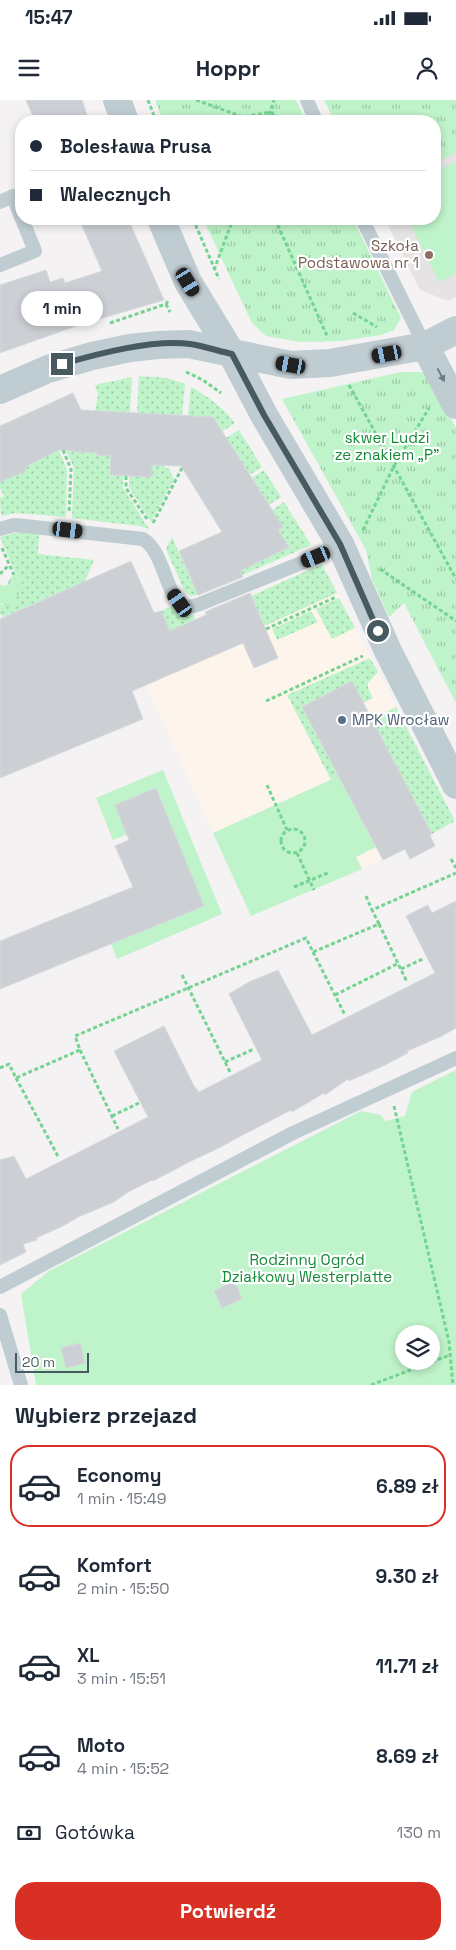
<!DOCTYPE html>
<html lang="pl">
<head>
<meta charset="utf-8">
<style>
	:root { --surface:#fff; --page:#f6f6f7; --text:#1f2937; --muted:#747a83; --line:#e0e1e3; --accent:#d93025 }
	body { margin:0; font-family:"Space Grotesk",sans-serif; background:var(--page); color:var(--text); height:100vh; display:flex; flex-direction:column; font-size:19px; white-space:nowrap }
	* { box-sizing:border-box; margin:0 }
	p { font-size:16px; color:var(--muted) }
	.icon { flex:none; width:28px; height:28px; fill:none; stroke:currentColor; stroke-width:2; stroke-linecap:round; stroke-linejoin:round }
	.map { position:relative; height:1285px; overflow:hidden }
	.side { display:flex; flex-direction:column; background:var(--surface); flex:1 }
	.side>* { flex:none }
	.top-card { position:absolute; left:15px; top:15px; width:426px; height:110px; border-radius:20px; box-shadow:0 2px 8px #0003; display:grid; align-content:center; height:110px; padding:0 15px; background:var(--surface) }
	.tools { position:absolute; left:395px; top:1225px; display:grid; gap:10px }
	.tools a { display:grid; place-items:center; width:45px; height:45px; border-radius:50%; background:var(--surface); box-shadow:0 2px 8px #0003; font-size:25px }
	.scale { position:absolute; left:15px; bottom:12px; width:74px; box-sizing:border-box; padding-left:5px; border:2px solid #485a61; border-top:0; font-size:14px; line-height:18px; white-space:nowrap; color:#485a61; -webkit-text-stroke:4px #fff; paint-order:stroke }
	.end { position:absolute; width:22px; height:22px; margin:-11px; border:6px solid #485a61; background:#fff; box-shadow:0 0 0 2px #fff }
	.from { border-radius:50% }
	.bubble { position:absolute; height:35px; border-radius:18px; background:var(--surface); box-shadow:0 2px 8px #0003; font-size:16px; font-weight:800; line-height:35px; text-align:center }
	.car { position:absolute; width:15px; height:30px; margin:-15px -8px; border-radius:6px; box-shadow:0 0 4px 1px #0007; background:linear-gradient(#222 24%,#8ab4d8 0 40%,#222 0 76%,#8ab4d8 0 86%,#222 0) }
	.top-card b { display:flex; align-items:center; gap:18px; height:48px; font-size:19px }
	.top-card b+b { border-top:1px solid var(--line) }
	.top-card i { width:12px; height:12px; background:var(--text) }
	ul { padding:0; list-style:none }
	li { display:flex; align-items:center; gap:15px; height:82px; margin:0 10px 8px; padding:0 5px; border:2px solid transparent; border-radius:20px }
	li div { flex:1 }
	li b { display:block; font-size:19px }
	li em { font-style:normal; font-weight:800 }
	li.current { border-color:var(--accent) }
	li>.icon { width:45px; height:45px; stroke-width:1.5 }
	h2 { padding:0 15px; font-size:22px; line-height:60px }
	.pay { display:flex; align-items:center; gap:12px; height:55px; padding:0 15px; font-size:19px }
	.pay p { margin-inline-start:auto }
	.button { display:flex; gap:10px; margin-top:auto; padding:10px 15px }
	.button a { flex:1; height:58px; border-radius:20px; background:var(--accent); color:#fff; font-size:20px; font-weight:800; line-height:58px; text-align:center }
	.status { display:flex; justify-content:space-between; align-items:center; height:35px; padding:0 25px; background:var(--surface); direction:ltr }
	.status svg { height:14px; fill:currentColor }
	header { display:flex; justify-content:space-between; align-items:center; height:65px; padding:0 15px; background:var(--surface); font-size:22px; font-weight:800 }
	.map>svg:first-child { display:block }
	.commercial { fill:#fdf5ec }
	.education { fill:#e5e3e4 }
	.grass { fill:url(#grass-dots) }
	.park { fill:url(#park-tufts) }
	.garden { fill:#bff3c9; fill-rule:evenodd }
	.building { fill:#ccd0d4; stroke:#d6d9dd }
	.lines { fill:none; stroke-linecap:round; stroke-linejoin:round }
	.path { stroke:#75d393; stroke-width:3; stroke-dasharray:4 2.5; stroke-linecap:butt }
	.lane { stroke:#bfccd2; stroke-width:14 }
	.street { stroke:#bfccd2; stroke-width:28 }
	.oneway { fill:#6c7c83 }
	.route { stroke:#485a61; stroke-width:6 }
	.education-dot { fill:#8d6e63; stroke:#fff; stroke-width:2 }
	.service-dot { fill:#5c6f8a; stroke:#fff; stroke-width:2 }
	.labels { text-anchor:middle; stroke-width:4.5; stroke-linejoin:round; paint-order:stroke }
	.education-label { font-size:15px; fill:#785e54; stroke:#fff; text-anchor:end }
	.park-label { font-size:15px; fill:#128937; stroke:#fff }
	.service-label { font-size:15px; fill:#4e5e75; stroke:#fff; text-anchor:start }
</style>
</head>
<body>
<div class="status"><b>15:47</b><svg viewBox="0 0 49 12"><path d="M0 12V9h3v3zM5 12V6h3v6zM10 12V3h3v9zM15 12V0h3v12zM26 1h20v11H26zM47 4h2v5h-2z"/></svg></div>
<header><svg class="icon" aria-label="menu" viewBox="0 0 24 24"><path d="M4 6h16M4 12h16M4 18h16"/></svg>Hoppr<svg class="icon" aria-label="person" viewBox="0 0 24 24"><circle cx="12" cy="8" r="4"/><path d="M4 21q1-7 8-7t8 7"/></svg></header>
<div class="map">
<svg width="456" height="1285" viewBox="0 0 456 1285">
	<defs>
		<pattern id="grass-dots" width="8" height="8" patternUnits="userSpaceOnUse" patternTransform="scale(1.25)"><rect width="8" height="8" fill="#bff3c9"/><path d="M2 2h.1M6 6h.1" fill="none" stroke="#9dc8a7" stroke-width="1.8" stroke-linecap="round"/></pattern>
		<pattern id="park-tufts" width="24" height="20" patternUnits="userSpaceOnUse" patternTransform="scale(1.25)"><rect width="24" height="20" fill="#bff3c9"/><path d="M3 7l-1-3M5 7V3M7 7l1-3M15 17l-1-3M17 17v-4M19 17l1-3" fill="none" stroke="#9dc8a7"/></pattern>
	</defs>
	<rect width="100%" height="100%" fill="#f4f2f2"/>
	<path class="commercial" d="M322,464L455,721L430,735L435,746L410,759L405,749L383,760L251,816L130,550Z"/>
	<path class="education" d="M324,0H456V197L448,201L420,190L385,119H435V21H335Z"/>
	<path class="grass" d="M139,276L167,278L185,284L182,315L137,313Z
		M132,277L130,313L95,311L98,294L95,285Z
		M191,287C209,297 222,307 235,323L217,335L188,316Z
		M239,330L262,367L244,378C240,359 238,352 221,341Z
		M59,350L67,370L66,417L16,413L1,416L0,398L4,396L0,388V382L26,371L25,367Z
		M66,351L97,353V355L111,356L110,375L123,376V388L149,429L140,426L72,418L74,368Z
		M152,358L166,359L165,368H169L174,379L151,422L129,387V376L151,377Z
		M264,370L281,397L264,408L267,402L260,390L247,381Z
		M284,402L311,445L197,495L191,496L185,492L166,449L172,437L195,489L234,474L289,447L268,413Z
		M18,432L39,434L38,454L94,460L85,481L3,517L0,514V503L2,505L18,474H16L0,437Z
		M322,464L337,493L265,526L251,496Z
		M339,498L355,528L332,539L316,509Z
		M173,506L182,512L193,514L195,520L170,531L161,511Z
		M311,511L318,522L277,540L272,529Z
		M370,558L378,572L368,583V588L373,598L363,603L352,581L302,607L339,676L331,680L287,595Z
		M396,607L455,721L432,734L372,619Z"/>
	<path class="park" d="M155,0H296L306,21H163Z
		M324,0H456V52L435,64V21H335Z
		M203,119H353L401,218L394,230L381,235L341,241L300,242L266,236L252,223Z
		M401,272H426L456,328V603L404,503L389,517L372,479L366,450L282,299Z
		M18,474L22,480L21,490L12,505L9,506L0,503V485L6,486L11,477Z"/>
	<path class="garden" d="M456,61V173L439,182L408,119H435V72Z
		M163,670L222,814L117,859L111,844L203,806L156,688L115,705L127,734L113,740L96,698Z
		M339,676L376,747L356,757L362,769L251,816L213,733Z
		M456,970V1285H36L21,1194L49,1171L361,1011L381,1015L385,1021L405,1016L412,992ZM404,1234H431V1261H404Z"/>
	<path class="building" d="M26,0H82L89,21H35Z
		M79,119H128L164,200L79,225L0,253V185L46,170L50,182L63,178L65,183L102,171Z
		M73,293L81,310L213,317L283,427L278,430L289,447L240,471L243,477L198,495L179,451L222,432L181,366L152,365V377L110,375L111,356L97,355V353L59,350L25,367L26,371L0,382V326Z
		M131,461L154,513L161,511L170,531L206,515L205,512L250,493L278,558L254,568L243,543L132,591L143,619L0,678V519Z
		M352,581L432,734L430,736L435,746L410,759L405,749L383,760L302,607Z
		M156,688L204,806L0,889V841L133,787L115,746L129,740L115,705Z
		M456,801V928L442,936L407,951L408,953L383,966L349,981L348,979L325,995L324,993L292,1012L291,1010L235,1039L219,1048L191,1061L153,1081L152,1080L128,1092L114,1102L78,1117L63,1126L36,1138L37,1140L23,1144L26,1152L0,1165V1060L14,1056L26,1079L148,1017L114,951L164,926L194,986L199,992L262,960L229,894L249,882L278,870L312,935L435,873L406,816L428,805L432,813Z
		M234,1181L242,1199L222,1208L214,1191Z
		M80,1243L85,1263L66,1268L61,1248Z"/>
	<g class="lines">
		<path class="path" d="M148,0L156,21
			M196,0L243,17L271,12
			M271,12L281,21
			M267,21L274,0
			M193,119L219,179
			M275,119L328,238
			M214,170L233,119
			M166,204L170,212
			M353,213L377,227
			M110,223L166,204L168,201
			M186,272L203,280L221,293
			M349,285L456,479
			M63,350L71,369L69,413
			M126,376V388L147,419
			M153,423L182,368
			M363,430L394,366L429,308
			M2,448L14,475
			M380,469L456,521
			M0,474L9,465
			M266,529L336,497
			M266,601L363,556
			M267,685L287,730
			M281 741a12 12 0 1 1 24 0a12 12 0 1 1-24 0Z
			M297,753L314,790
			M451,759L456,768
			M294,787L330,772
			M366,796L372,810
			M379,824L407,882
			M313,852L345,915
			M401,869L423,859
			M182,875L231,974
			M335,895L399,863
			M80,950L118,1029
			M225,962L254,949
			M0,968L9,964L16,978L80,950L75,936L306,838L313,852L379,824L372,810L456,773
			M16,978L59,1058
			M394,1006L449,1242L453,1285
			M112,1016L139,1003
			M371,1285L450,1255"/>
		<path class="lane" d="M307,0L316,21
			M0,102L13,96L21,117
			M362,119L425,246
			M0,165L35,151L22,119
			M0,429L14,425L25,426L143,439C165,452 166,500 185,506C190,507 195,506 200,504L316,457L340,444
			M0,1187L293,1033L456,958
			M0,1215L21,1285"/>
		<path class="street" d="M117,0L125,21
			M161,119L188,182L232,254L264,315L340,444L388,551L456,685
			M425,246L456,305
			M0,290L48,269L92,256L130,248L158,245L188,244L291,265L330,263L425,246L456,230"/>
	</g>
	<defs><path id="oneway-solid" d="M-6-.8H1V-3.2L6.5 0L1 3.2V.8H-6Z" transform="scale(1.25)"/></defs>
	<use class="oneway" href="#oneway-solid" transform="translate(441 275) rotate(62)"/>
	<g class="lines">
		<path class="route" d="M62,264C97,254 153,239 190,244C204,246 218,251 232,254L264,315L340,444L378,531"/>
	</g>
	<circle class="education-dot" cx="429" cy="155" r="5"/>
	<circle class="service-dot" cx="342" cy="620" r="5"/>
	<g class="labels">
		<g class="education-label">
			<text x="419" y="151">Szkoła<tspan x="419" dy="17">Podstawowa nr 1</tspan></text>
		</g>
		<g class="park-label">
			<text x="387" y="343">skwer Ludzi<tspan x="387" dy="17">ze znakiem „P”</tspan></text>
			<text x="307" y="1165">Rodzinny Ogród<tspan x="307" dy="17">Działkowy Westerplatte</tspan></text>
		</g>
		<g class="service-label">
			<text x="352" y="625">MPK Wrocław</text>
		</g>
	</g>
</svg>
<div class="tools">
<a><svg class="icon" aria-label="layers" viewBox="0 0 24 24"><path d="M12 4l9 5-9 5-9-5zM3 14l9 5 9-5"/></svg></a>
</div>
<div class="scale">20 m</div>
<i class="end from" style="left:378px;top:531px"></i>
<i class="end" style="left:62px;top:264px"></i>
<div class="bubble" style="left:21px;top:191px;width:82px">1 min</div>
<i class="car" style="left:188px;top:182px;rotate:149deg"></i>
<i class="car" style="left:387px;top:254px;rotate:259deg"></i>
<i class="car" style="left:291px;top:265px;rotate:280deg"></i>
<i class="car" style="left:68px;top:430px;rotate:97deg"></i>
<i class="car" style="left:316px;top:457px;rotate:248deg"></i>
<i class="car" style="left:180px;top:503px;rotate:325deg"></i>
<div class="top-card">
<b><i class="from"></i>Bolesława Prusa</b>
<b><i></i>Walecznych</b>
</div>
</div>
<section class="side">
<h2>Wybierz przejazd</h2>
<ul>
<li class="current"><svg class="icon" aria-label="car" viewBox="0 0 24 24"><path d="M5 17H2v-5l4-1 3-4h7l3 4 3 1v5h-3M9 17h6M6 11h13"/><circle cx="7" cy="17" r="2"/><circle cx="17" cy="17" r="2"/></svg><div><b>Economy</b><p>1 min · 15:49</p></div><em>6.89 zł</em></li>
<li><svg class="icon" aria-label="car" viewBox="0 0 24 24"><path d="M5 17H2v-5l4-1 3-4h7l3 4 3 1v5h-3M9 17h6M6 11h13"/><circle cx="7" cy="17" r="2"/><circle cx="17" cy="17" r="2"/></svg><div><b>Komfort</b><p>2 min · 15:50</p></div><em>9.30 zł</em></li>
<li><svg class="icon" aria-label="car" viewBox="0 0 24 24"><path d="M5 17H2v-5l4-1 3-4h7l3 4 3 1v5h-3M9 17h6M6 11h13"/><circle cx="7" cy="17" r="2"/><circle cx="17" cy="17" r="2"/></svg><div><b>XL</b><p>3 min · 15:51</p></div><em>11.71 zł</em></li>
<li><svg class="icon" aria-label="car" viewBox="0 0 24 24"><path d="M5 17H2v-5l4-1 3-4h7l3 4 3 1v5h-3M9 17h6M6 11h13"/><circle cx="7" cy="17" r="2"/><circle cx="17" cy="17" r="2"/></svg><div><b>Moto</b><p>4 min · 15:52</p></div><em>8.69 zł</em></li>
</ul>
<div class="pay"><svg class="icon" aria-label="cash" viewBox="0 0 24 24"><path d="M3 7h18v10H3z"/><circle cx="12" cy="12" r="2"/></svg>Gotówka<p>130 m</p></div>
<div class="button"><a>Potwierdź</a></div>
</section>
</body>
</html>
